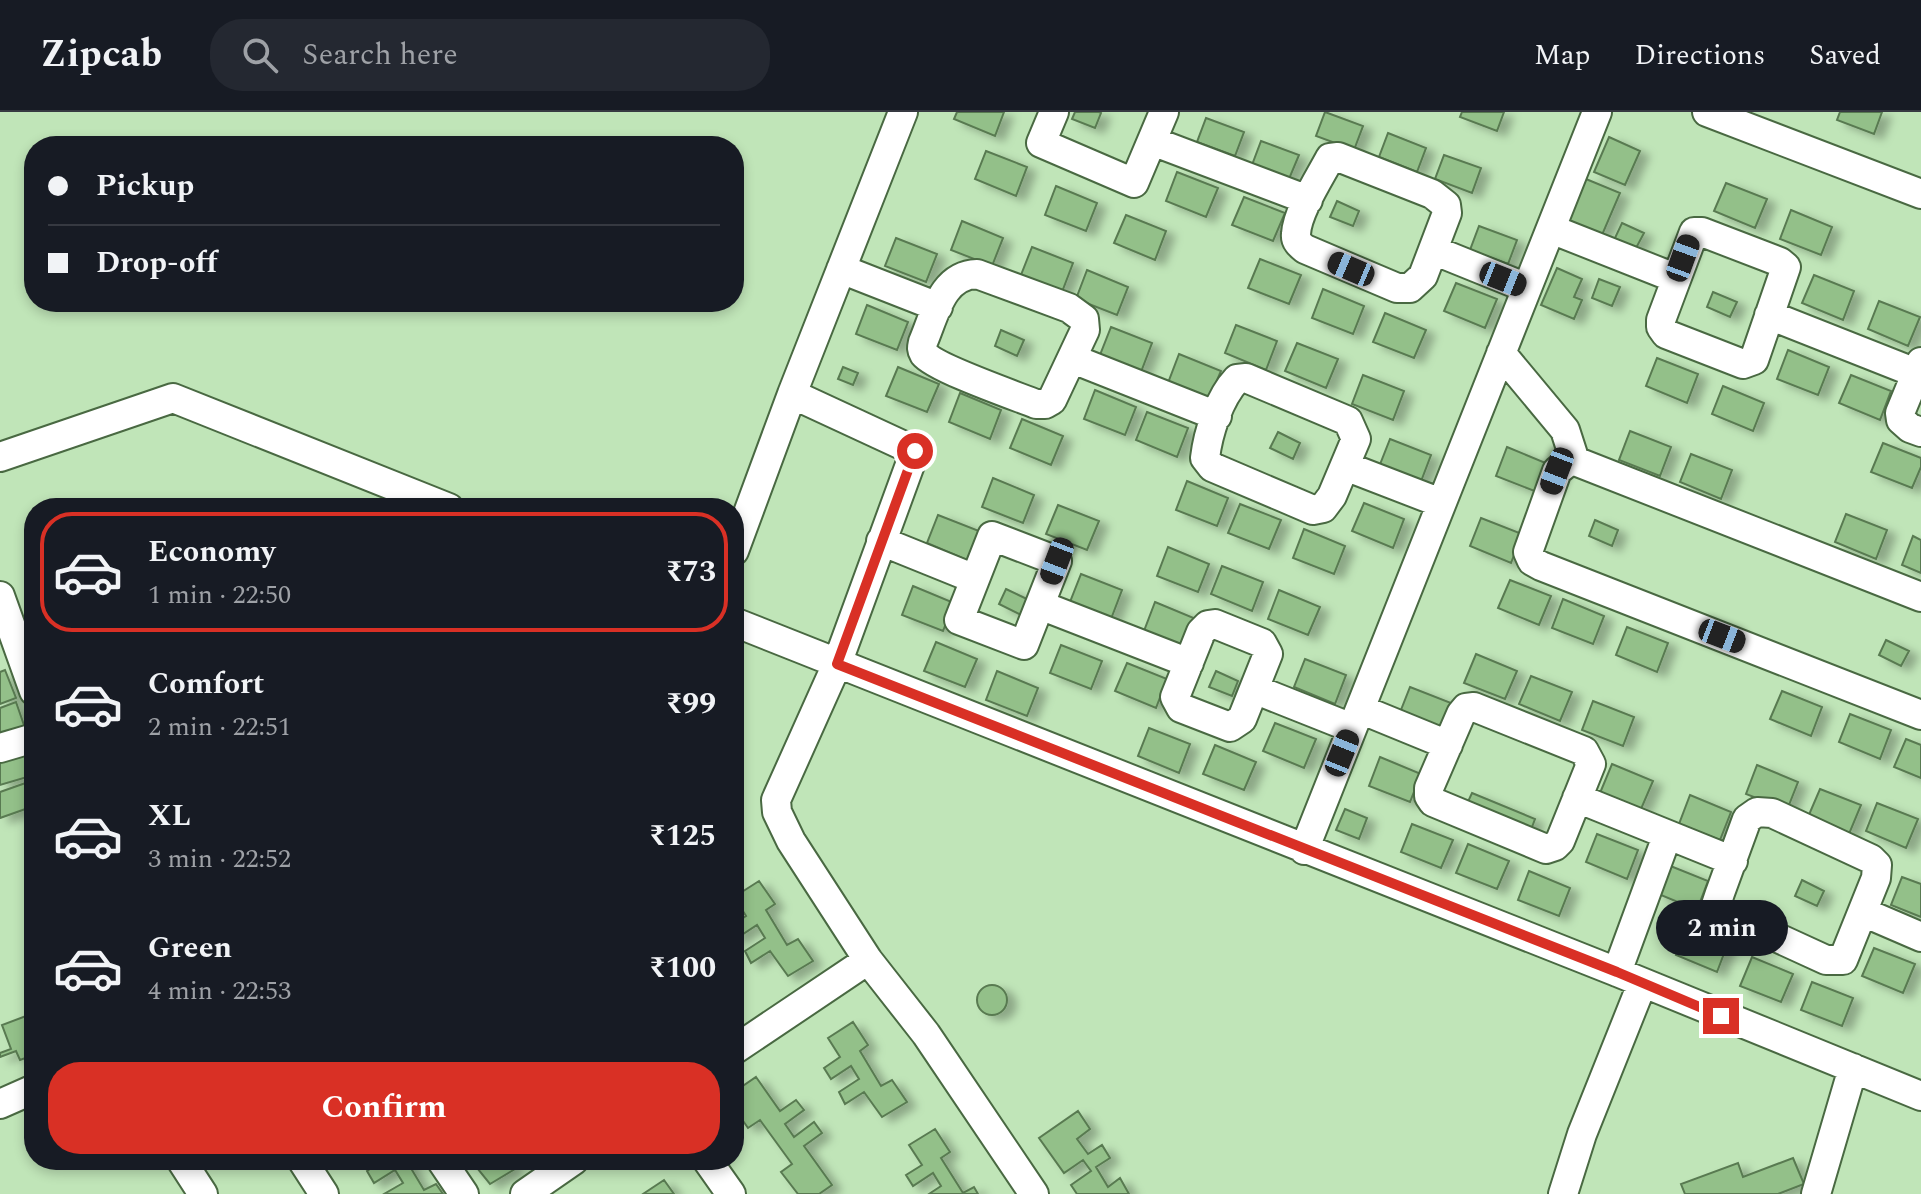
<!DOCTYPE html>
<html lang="en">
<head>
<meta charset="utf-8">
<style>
	:root { --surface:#171b24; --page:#242831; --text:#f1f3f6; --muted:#9ea1a6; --line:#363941; --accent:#d93025 }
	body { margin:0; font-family:Spectral,serif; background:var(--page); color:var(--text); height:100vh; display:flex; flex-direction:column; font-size:30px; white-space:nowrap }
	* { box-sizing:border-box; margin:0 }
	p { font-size:26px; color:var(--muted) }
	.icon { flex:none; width:44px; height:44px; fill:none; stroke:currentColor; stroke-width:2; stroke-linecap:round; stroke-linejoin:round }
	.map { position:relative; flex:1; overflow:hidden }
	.side { position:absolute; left:24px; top:386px; width:720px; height:672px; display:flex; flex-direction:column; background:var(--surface); border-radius:32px; box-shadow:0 4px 12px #0003 }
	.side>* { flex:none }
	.banner { position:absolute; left:24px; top:24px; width:720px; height:176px; border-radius:32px; box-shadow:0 4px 12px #0003; display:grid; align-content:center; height:176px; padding:0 24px; background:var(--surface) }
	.end { position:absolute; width:36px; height:36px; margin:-18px; border:10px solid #d93025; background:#fff; box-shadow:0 0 0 4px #fff }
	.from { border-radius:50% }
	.bubble { position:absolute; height:56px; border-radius:28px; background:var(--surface); box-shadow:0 4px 12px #0003; font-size:26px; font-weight:700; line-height:56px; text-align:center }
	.car { position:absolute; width:24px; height:48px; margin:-24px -12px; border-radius:10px; box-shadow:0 0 6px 2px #0007; background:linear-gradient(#222 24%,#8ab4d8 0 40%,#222 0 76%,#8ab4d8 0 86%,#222 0) }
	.banner b { display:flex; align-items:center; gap:28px; height:76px; font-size:30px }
	.banner b+b { border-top:2px solid var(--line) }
	.banner i { width:20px; height:20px; background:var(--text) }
	ul { padding:14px 0 0; list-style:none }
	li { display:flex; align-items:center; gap:24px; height:120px; margin:0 16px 12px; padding:0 8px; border:4px solid transparent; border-radius:32px }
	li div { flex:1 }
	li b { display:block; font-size:30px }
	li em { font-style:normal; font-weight:700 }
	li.on { border-color:var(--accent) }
	li>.icon { width:72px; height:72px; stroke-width:1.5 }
	.action { display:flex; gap:16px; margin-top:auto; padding:16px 24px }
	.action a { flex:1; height:92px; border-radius:32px; background:var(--accent); color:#fff; font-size:32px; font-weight:700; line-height:92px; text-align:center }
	header { display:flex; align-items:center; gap:48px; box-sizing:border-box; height:112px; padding:0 40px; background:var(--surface); border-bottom:2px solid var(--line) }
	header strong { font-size:38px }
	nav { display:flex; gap:44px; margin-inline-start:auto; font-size:28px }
	.search { width:560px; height:72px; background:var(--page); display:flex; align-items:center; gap:20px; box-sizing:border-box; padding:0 28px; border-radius:32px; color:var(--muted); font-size:30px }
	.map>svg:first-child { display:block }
	.building { fill:#93c089; stroke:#597a51; stroke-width:2; filter:url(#shadow) }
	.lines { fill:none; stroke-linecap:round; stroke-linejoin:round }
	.minor-casing { stroke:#496942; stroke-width:32 }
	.minor { stroke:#fff; stroke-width:28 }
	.route { stroke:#d93025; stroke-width:10 }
</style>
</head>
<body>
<header>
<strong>Zipcab</strong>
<div class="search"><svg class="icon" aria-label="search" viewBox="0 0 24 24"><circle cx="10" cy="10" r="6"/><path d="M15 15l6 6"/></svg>Search here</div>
<nav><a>Map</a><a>Directions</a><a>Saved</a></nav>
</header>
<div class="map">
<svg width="1921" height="1082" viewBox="0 0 1921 1082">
	<defs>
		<filter id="shadow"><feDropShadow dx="9" dy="5" stdDeviation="4" flood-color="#0004"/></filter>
	</defs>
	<rect width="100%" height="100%" fill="#c0e5b8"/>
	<path class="building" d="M957,0H1004L995,24L954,7Z
		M1075,0H1099L1101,1L1095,16L1072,7Z
		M1325,0L1363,14L1354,38L1316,24Z
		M1462,0H1504L1497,19L1460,5Z
		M1840,0H1882L1874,22L1837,8Z
		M1206,6L1244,20L1235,44L1197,30Z
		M1388,21L1426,36L1417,60L1379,45Z
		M1609,25L1640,39L1625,73L1594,60Z
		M1261,29L1299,43L1289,67L1252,53Z
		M986,39L1027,55L1016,84L975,67Z
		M1444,43L1481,56L1472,81L1435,67Z
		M1177,60L1218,76L1206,105L1166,89Z
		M1586,67L1620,81L1602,123L1568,108Z
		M1726,71L1767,87L1755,116L1714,99Z
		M1056,74L1097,91L1086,119L1045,103Z
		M1244,85L1285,101L1273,129L1232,113Z
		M1337,89L1359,99L1353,114L1330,105Z
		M1791,98L1832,115L1821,143L1780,127Z
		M1126,103L1166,119L1155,148L1114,131Z
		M962,109L1003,126L992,154L951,138Z
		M1622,111L1644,121L1635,138L1614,128Z
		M1479,114L1517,128L1508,152L1470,138Z
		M896,126L937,142L926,170L885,154Z
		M1032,135L1073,151L1062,180L1021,163Z
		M1260,147L1301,163L1289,192L1248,176Z
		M1557,156L1582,167L1574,185L1582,188L1574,207L1541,193Z
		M1087,158L1128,175L1117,203L1076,187Z
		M1814,163L1854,179L1843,208L1802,191Z
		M1599,167L1620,175L1612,194L1592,186Z
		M1456,171L1497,187L1485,216L1444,199Z
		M1323,177L1364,194L1353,222L1312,206Z
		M1713,180L1737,190L1730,205L1707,195Z
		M1879,189L1920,205L1908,234L1868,217Z
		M867,193L908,210L897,238L856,222Z
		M1385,201L1426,218L1414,246L1373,230Z
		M1236,213L1277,229L1266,258L1225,241Z
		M1111,215L1152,231L1141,260L1100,243Z
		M1001,218L1024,228L1017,244L995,234Z
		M1297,231L1338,247L1326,276L1285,259Z
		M1788,238L1829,255L1818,283L1777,267Z
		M1179,242L1221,259L1209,287L1168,271Z
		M1657,246L1698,262L1687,291L1646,274Z
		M843,255L858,261L853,273L838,267Z
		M898,255L939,272L927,300L886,284Z
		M1363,263L1404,279L1393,308L1352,292Z
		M1851,263L1891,279L1880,308L1839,291Z
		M1723,274L1764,291L1753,319L1712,302Z
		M1095,278L1136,295L1125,323L1084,307Z
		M960,281L1001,298L990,327L949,310Z
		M1147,300L1188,316L1177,345L1136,328Z
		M1022,307L1063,324L1051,353L1010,336Z
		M1630,319L1671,335L1660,364L1619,348Z
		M1278,320L1300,331L1293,347L1270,336Z
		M1390,327L1431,343L1420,372L1379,355Z
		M1883,331L1921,346V355L1912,376L1871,360Z
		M1507,335L1548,352L1537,380L1496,364Z
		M1691,342L1732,358L1721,387L1680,370Z
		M993,366L1034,383L1023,411L982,395Z
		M1187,369L1228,386L1217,414L1176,398Z
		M1364,391L1404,407L1393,436L1352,419Z
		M1240,392L1281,408L1269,437L1228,421Z
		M1058,393L1099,409L1087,438L1046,422Z
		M1846,402L1887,418L1876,447L1835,430Z
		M938,403L979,419L967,448L927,431Z
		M1481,406L1522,422L1511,451L1470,434Z
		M1595,408L1618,418L1612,434L1589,424Z
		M1304,417L1345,434L1334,462L1293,446Z
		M1913,424L1921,428V461L1902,453Z
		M1168,435L1209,452L1198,480L1157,464Z
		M1222,454L1263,470L1252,499L1211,482Z
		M1081,462L1122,478L1111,507L1070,490Z
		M1510,468L1551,484L1539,513L1498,496Z
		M913,474L954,491L943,519L902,503Z
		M1006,477L1029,488L1021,503L999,492Z
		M1279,478L1320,495L1308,523L1268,507Z
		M1563,487L1604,504L1593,532L1552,516Z
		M1155,490L1196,507L1184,535L1144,519Z
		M1627,515L1668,531L1657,560L1616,543Z
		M1886,528L1909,539L1901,554L1879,543Z
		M936,530L977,547L965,575L924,559Z
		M1061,533L1102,549L1091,577L1050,561Z
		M1476,542L1517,559L1505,587L1464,571Z
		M1305,547L1346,563L1335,592L1294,575Z
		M1127,551L1167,567L1156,596L1115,579Z
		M5,558L16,586L0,592V560Z
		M997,559L1038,576L1027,604L986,588Z
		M1216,559L1238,569L1232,584L1209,575Z
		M1531,564L1572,580L1560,609L1519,592Z
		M1410,575L1451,591L1440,620L1399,603Z
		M1782,579L1822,595L1811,624L1770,607Z
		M1593,589L1634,605L1623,634L1582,618Z
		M16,590L26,619L0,622V596Z
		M1850,602L1891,618L1880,647L1839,630Z
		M1275,611L1316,627L1304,656L1263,639Z
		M1149,616L1190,632L1179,661L1138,644Z
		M1906,627L1921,633V666L1894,655Z
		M34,633V663L0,673V646Z
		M1215,633L1256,650L1244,678L1203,662Z
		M1380,645L1421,662L1410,690L1369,674Z
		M1612,652L1653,669L1641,697L1600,681Z
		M1757,653L1798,670L1787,698L1746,682Z
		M34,668V694L0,706V680Z
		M1820,677L1861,693L1849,722L1808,705Z
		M1472,681L1535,707L1529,723L1465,696Z
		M1690,683L1731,700L1720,728L1679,712Z
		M1877,691L1918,707L1906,736L1866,719Z
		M1345,697L1367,706L1359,727L1336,718Z
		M1412,712L1453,728L1441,756L1401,740Z
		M1597,722L1638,738L1627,767L1586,750Z
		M1468,732L1509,749L1497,777L1456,761Z
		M1668,753L1708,769L1697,798L1656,781Z
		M1529,759L1570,776L1559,804L1518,788Z
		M1902,765L1921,772V805L1891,793Z
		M1802,768L1824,779L1817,794L1795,784Z
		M759,769L775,792L766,798L787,833L798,827L813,849L788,864L770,839L751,851L745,839L765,826L757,813L737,826L734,821V812L746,804L734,785Z
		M1687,815L1728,831L1717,860L1676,843Z
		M1874,836L1915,852L1903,881L1862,864Z
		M1752,845L1793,862L1781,890L1740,874Z
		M1812,870L1853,886L1842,914L1801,898Z
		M977 888a15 15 0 1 1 30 0a15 15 0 1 1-30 0Z
		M34,901V943L20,948L16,939L0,945V941L11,937L2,913Z
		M853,910L868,933L860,939L881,974L892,968L907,990L882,1005L864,980L845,992L839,980L859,967L851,954L831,967L824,956L840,945L828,926Z
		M756,965L780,999L796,988L804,998L785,1012L794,1025L814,1010L822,1021L804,1034L832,1073L819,1082H798L781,1060L792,1052L760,1008L748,1016L734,996V980Z
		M1078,999L1090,1017L1077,1027L1088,1042L1102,1033L1110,1046L1096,1055L1108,1075L1120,1066L1129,1082H1077L1071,1073L1091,1059L1083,1048L1064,1061L1039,1026Z
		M935,1017L950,1040L941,1046L963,1081L974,1075L978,1082H929L941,1074L933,1061L913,1074L906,1063L922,1053L909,1033Z
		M1793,1046L1804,1072L1778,1082H1685L1681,1072L1738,1051L1743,1065Z
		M406,1048L424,1078L436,1072L443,1082H384L403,1071L395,1058L374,1071L367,1059L383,1048Z
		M477,1048H509L515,1057L490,1072L473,1051Z
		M664,1068L674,1082H643Z"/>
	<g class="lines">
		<g class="minor-casing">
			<path id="minor" d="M903,0L792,282L915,339L837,552L776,688L777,700L791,729L868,848L926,922L1034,1082
				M1054,0L1041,31L1134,71L1164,0
				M1707,0L1921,82
				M1152,29L1308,88
				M1338,45L1432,82L1446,93L1447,101L1423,164L1410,176H1397L1305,137C1300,133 1295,129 1296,122C1297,100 1320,65 1330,46Z
				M1551,117L1675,166
				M1694,120H1702L1780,150L1786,155L1754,248L1743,252L1666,222L1661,215V208Z
				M1433,138L1527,176
				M841,157L938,195
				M977,162L1069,196L1084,207L1085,218L1052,288L1045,292H1036C1016,284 935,256 924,242C921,237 922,235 923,230C935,202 942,163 977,162Z
				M1769,203L1916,261
				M1501,241L1565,318L1575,349
				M1073,247L1217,304
				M1921,250L1900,301L1901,308L1910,316L1921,320
				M1246,266L1348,309L1356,327L1332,384L1323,396L1313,398L1212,355L1205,346C1208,321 1219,286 1237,267Z
				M0,345L173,286L449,396
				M1345,354L1441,391
				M992,424L1057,449L1024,533L959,508Z
				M881,429L975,467
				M734,439L792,282
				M0,484L34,579
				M1921,485L1575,349L1568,350L1557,359L1528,440L1532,449L1541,454L1921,603
				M1040,493L1189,551
				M734,510L1617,860L1921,984
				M1215,512L1262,531L1268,542L1242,607L1230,615L1181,596L1175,585L1201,520L1208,513Z
				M1254,577L1352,616
				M1474,595L1584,639L1591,652L1560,729L1555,734L1546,737L1433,690L1429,684V676L1461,602L1466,596Z
				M1360,597L1448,633
				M0,636L34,626
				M1577,686L1733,749
				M1757,700L1772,701L1871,747L1877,753L1876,766L1843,848H1826L1719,799L1716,793L1720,781L1747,707Z
				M1304,738L1597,0
				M1863,800L1921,825
				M1617,860L1667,724
				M734,938L868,848
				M0,992L34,977
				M181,1048L203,1082
				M302,1048L324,1082
				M441,1048L464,1082
				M707,1048L731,1082
				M525,1082L574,1048
				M1563,1082L1582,1022L1642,872
				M1816,1082L1853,956"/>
		</g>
		<use href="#minor" class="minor"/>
	</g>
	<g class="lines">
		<path class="route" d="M915,339L837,552L1617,860L1721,904"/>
	</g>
</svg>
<i class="end from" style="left:915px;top:339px"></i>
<i class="end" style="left:1721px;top:904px"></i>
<div class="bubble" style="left:1656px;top:788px;width:132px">2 min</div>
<i class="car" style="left:1683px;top:146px;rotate:20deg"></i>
<i class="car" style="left:1351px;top:157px;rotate:293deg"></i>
<i class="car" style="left:1503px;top:167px;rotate:112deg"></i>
<i class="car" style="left:1557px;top:359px;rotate:201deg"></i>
<i class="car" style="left:1057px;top:449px;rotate:201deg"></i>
<i class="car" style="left:1722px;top:524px;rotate:111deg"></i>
<i class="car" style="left:1342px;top:641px;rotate:22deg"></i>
<div class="banner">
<b><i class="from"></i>Pickup</b>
<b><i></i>Drop-off</b>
</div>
<section class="side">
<ul>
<li class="on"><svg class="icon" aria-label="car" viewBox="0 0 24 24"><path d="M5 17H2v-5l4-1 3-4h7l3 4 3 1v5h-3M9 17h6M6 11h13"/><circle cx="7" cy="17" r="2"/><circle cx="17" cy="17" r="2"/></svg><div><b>Economy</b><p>1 min · 22:50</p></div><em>₹73</em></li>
<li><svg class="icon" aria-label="car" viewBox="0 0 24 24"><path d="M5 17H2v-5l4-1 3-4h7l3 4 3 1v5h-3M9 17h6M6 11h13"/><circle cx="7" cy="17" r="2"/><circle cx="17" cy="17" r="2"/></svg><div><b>Comfort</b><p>2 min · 22:51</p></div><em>₹99</em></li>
<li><svg class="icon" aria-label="car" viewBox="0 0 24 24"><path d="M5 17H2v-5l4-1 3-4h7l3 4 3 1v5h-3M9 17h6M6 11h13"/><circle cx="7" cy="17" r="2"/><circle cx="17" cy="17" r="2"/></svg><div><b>XL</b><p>3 min · 22:52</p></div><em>₹125</em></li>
<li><svg class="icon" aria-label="car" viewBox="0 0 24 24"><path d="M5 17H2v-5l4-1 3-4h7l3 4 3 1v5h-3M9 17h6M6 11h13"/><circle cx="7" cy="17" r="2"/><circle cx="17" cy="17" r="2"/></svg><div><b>Green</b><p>4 min · 22:53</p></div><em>₹100</em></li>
</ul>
<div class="action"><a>Confirm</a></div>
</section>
</div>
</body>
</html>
